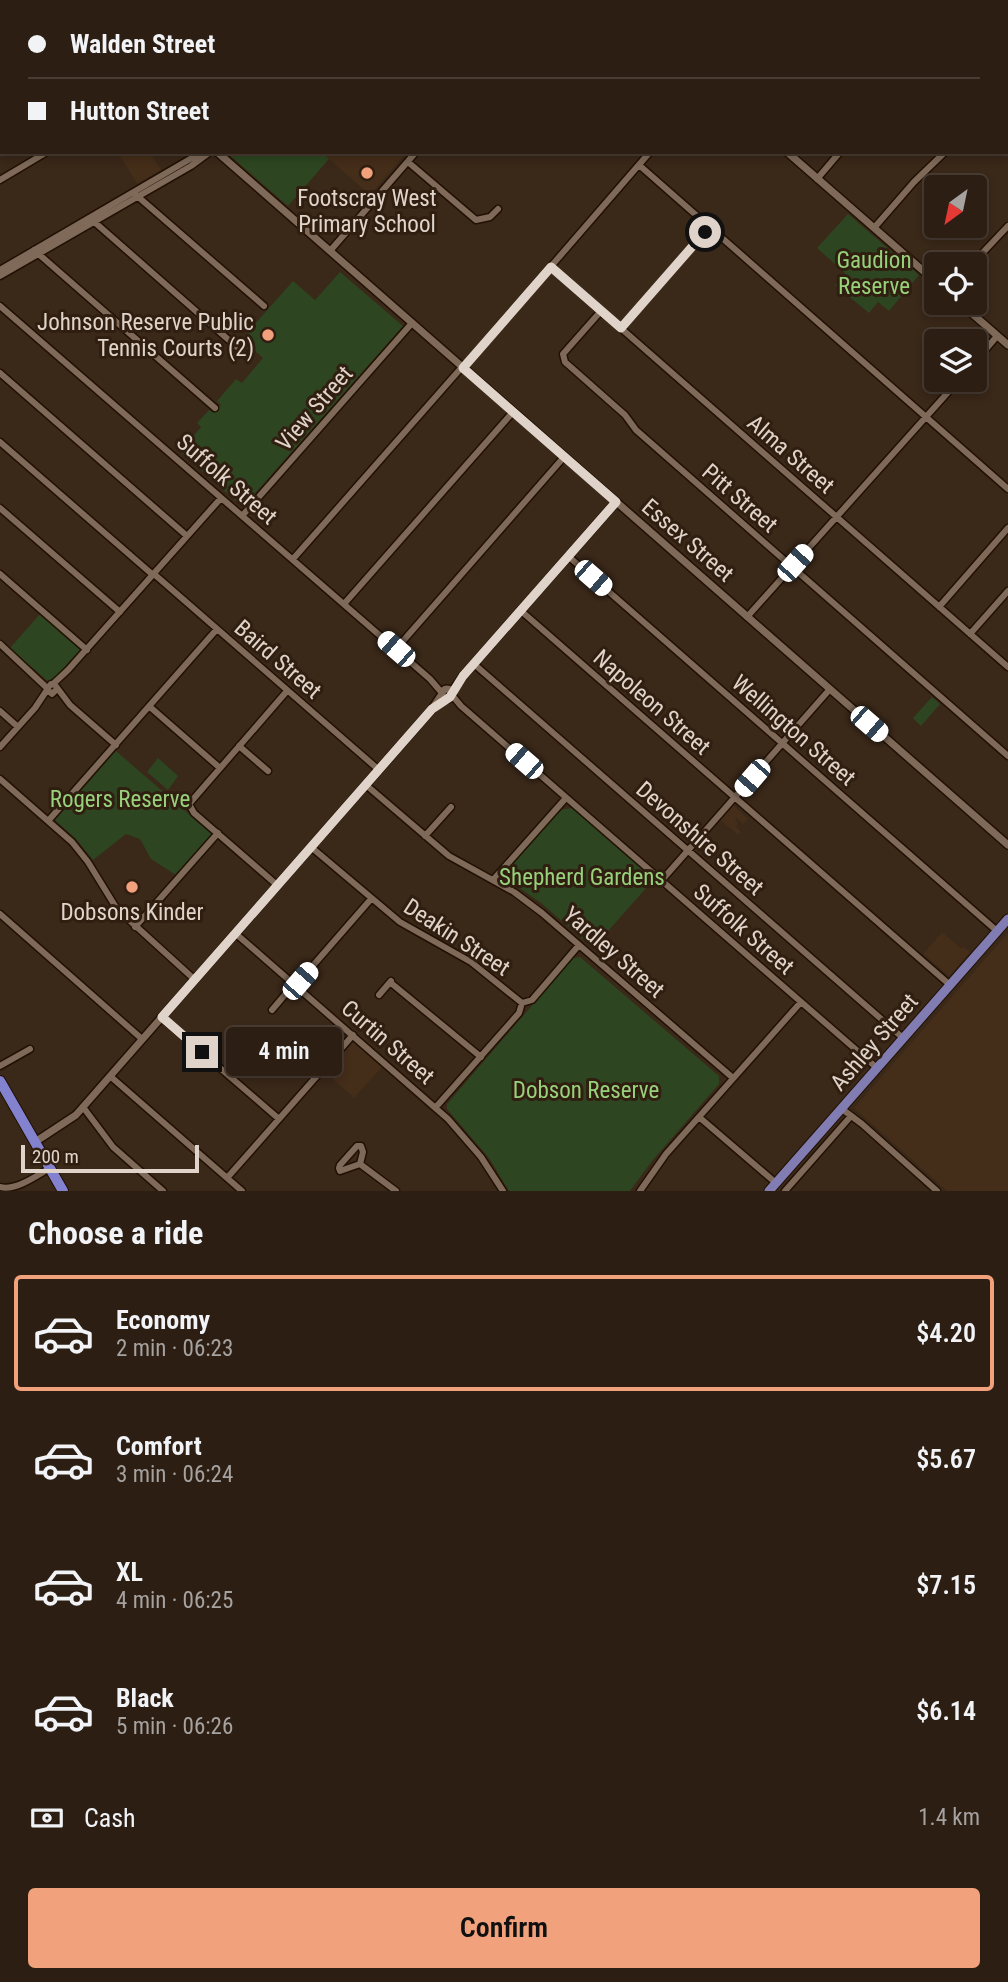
<!DOCTYPE html>
<html lang="en">
<head>
<meta charset="utf-8">
<style>
	:root { --surface:#2c1e13; --page:#34271c; --text:#f1f3f6; --muted:#a6a2a0; --line:#483c33; --accent:#f1a17b }
	body { margin:0; font-family:"Roboto Condensed",sans-serif; background:var(--page); color:var(--text); height:100vh; display:flex; flex-direction:column; font-size:26px; white-space:nowrap }
	* { box-sizing:border-box; margin:0 }
	p { font-size:23px; color:var(--muted) }
	.icon { flex:none; width:38px; height:38px; fill:none; stroke:currentColor; stroke-width:2; stroke-linecap:round; stroke-linejoin:round }
	.map { position:relative; height:1191px; overflow:hidden }
	.sheet { display:flex; flex-direction:column; background:var(--surface); flex:1 }
	.sheet>* { flex:none }
	.guide { position:absolute; left:0px; top:0px; width:1008px; height:154px; box-shadow:0 4px 10px #0003,0 0 0 2px var(--line); display:grid; align-content:center; height:154px; padding:0 28px; background:var(--surface) }
	.needle { width:46px; rotate:213deg }
	.tools { position:absolute; left:924px; top:175px; display:grid; gap:14px }
	.tools a { display:grid; place-items:center; width:63px; height:63px; border-radius:7px; background:var(--surface); box-shadow:0 4px 10px #0003,0 0 0 2px var(--line); font-size:35px }
	.scale { position:absolute; left:21px; bottom:18px; width:178px; box-sizing:border-box; padding-left:7px; border:4px solid #e0d4ca; border-top:0; font-size:19px; line-height:24px; white-space:nowrap; color:#e0d4ca; -webkit-text-stroke:5px #301e10; paint-order:stroke }
	.end { position:absolute; width:32px; height:32px; margin:-16px; border:9px solid #e0d4ca; background:#111; box-shadow:0 0 0 4px #111 }
	.from { border-radius:50% }
	.bubble { position:absolute; height:49px; border-radius:7px; background:var(--surface); box-shadow:0 4px 10px #0003,0 0 0 2px var(--line); font-size:23px; font-weight:600; line-height:49px; text-align:center }
	.car { position:absolute; width:21px; height:42px; margin:-21px -10px; border-radius:9px; box-shadow:0 0 5px 2px #0007; background:linear-gradient(#fff 24%,#345 0 40%,#fff 0 76%,#345 0 86%,#fff 0) }
	.guide b { display:flex; align-items:center; gap:24px; height:66px; font-size:26px }
	.guide b+b { border-top:2px solid var(--line) }
	.guide i { width:18px; height:18px; background:var(--text) }
	ul { padding:0; list-style:none }
	li { display:flex; align-items:center; gap:21px; height:116px; margin:0 14px 10px; padding:0 14px; border:4px solid transparent; border-radius:7px }
	li div { flex:1 }
	li b { display:block; font-size:26px }
	li em { font-style:normal; font-weight:600 }
	li.current { border-color:var(--accent) }
	li>.icon { width:63px; height:63px; stroke-width:1.5 }
	h2 { padding:0 28px; font-size:32px; line-height:84px }
	.pay { display:flex; align-items:center; gap:18px; height:77px; padding:0 28px; font-size:26px }
	.pay p { margin-inline-start:auto }
	.cta { display:flex; gap:14px; margin-top:auto; padding:14px 28px }
	.cta a { flex:1; height:80px; border-radius:7px; background:var(--accent); color:#111; font-size:28px; font-weight:600; line-height:80px; text-align:center }
	.map>svg:first-child { display:block }
	.built { fill:#442d19 }
	.green { fill:#2d4621 }
	.lines { fill:none; stroke-linecap:round; stroke-linejoin:round }
	.minor-casing { stroke:#211003; stroke-width:9 }
	.tertiary-casing { stroke:#211003; stroke-width:10 }
	.primary-casing { stroke:#211003; stroke-width:11 }
	.trunk-casing { stroke:#211003; stroke-width:12 }
	.minor { stroke:#7f6a59; stroke-width:6 }
	.tertiary { stroke:#7f6a59; stroke-width:7 }
	.primary { stroke:#817cb1; stroke-width:9 }
	.trunk { stroke:#8282ce; stroke-width:10 }
	.rail-casing { stroke:#cfc2b8; stroke-width:4.5 }
	.rail { stroke:#301e10; stroke-width:2; stroke-dasharray:5; stroke-linecap:butt }
	.route { stroke:#e0d4ca; stroke-width:9 }
	.poi-dot { fill:#f1a17b; stroke:#301e10; stroke-width:2.5 }
	.labels { text-anchor:middle; stroke-width:6; stroke-linejoin:round; paint-order:stroke }
	.poi-label { font-size:23px; fill:#e0d4ca; stroke:#301e10 }
	.park-label { font-size:23px; fill:#97d17c; stroke:#301e10 }
	.street-label { font-size:23px; fill:#e0d4ca; stroke:#301e10 }
</style>
</head>
<body>
<div class="map">
<svg width="1008" height="1191" viewBox="0 0 1008 1191">
	<rect width="100%" height="100%" fill="#3a2819"/>
	<path class="built" d="M118,152H150L161,170L137,184Z
		M321,152H407L370,195Z
		M733,805L748,819L743,824L736,817L735,819L738,823L736,827L741,832L738,835L720,820Z
		M942,932L962,949L964,947L970,952L949,976L923,954Z
		M1008,933V1191H947L854,1108Z
		M354,1041L383,1066L354,1098L326,1073Z"/>
	<path class="green" d="M226,152H321L329,159L288,206Z
		M848,214L919,275L889,311L878,302L869,313L835,285L845,273L817,248Z
		M340,272L403,326L243,507L180,452L201,427L197,423L209,410L214,413L221,405L217,401L236,379L242,383L263,358L254,350L251,354L238,343L293,281L315,300Z
		M40,614L81,649L50,683L10,648Z
		M932,697L940,704L921,726L913,718Z
		M116,751L212,834L176,875L151,859L140,839L126,834L93,860L77,840L55,820Z
		M158,758L178,776L168,790L147,772Z
		M573,808L655,878L593,948L541,903L518,887L511,880L507,869L559,810Z
		M580,957L719,1076V1084L652,1161L630,1191H509L489,1158L447,1109V1104L573,958Z"/>
	<g class="lines">
		<g class="minor-casing">
			<path id="minor" d="M44,0L45,2
				M461,0L463,2
				M756,0L758,2
				M905,0L907,2
				M54,2L56,0
				M313,2L314,0
				M422,2L424,0
				M547,2L549,0
				M0,3H2
				M1006,87L1008,88
				M0,88L2,87
				M408,162L476,220L490,217L498,209
				M639,165L1008,489
				M817,179L840,152
				M0,180L47,152
				M136,195L264,306
				M91,219L247,356
				M874,228L914,182L945,152
				M34,250L215,408
				M330,251L416,152
				M972,264L1008,226
				M551,267L1008,667
				M0,270L202,152
				M0,276L191,166L210,152
				M0,306L430,679L442,693
				M601,311L563,354L565,362L625,415L636,430L1008,756
				M621,328L709,227
				M975,362L997,336
				M463,368L650,152
				M0,373L187,536
				M0,442L153,575
				M0,508L120,612
				M242,516L412,323
				M568,556L997,931
				M293,559L462,367
				M0,574L87,650
				M154,574L379,770
				M344,604L513,412
				M939,607L1008,528
				M520,610L950,985
				M747,617L959,380
				M970,634L1008,591
				M0,644L47,688
				M396,649L564,457
				M474,664L903,1038
				M53,684L68,670L221,498
				M57,689L52,694L47,689L51,684L55,685L70,705L116,745
				M451,694L461,706L877,1068
				M150,707L220,768
				M0,711L18,727
				M239,746L268,771
				M0,747L35,708L47,690
				M0,779L72,842L88,862L117,909L194,979
				M366,785L449,856L514,892L542,913L733,1078
				M48,821L217,629
				M425,836L451,807
				M311,847L400,922L471,962L522,1003L532,1000L579,945
				M493,880L566,798
				M662,880L830,689
				M277,885L194,813L189,804L287,691
				M0,914L142,1039
				M135,927L218,833
				M235,933L448,1119L481,1157L503,1191
				M391,983L481,1057
				M296,985L371,899
				M379,995L391,981
				M272,1010L294,984
				M161,1017L279,1119
				M0,1066L30,1049
				M110,1076L242,1191
				M83,1107L113,1147L163,1191
				M436,1107L519,1013L522,1003
				M842,1109L862,1124L937,1191
				M699,1117L776,1183
				M357,1146H361L363,1152L360,1164L340,1171L339,1168L340,1165Z
				M360,1164L396,1191
				M227,1178L353,1035
				M0,1187C16,1191 36,1176 50,1168
				M640,1191L666,1154L801,1002
				M785,1191L851,1116"/>
		</g>
		<g class="tertiary-casing">
			<path id="tertiary" d="M129,0L130,2
				M613,0L615,2
				M217,152L1008,845
				M787,152L936,282
				M960,303L1008,345
				M442 694a5 5 0 1 1 10 0a5 5 0 1 1-10 0Z
				M451,693L463,676L616,502
				M35,1142L76,1115L432,709L442,694"/>
		</g>
		<g class="primary-casing">
			<path id="primary" d="M769,1191L1008,919"/>
		</g>
		<g class="trunk-casing">
			<path id="trunk" d="M0,1081L63,1191"/>
		</g>
		<use href="#minor" class="minor"/>
		<use href="#tertiary" class="tertiary"/>
		<use href="#primary" class="primary"/>
		<use href="#trunk" class="trunk"/>
		<g class="rail-casing">
			<path id="rail" d="M967,0L970,2
				M1006,32L1008,33"/>
		</g>
		<use href="#rail" class="rail"/>
	</g>
	<g class="lines">
		<path class="route" d="M202,1052L162,1017L432,709L450,697L463,676L616,502L463,368L551,267L621,328L705,232"/>
	</g>
	<g class="poi-dot">
		<circle cx="367" cy="173" r="7"/>
		<circle cx="268" cy="335" r="7"/>
		<circle cx="132" cy="887" r="7"/>
	</g>
	<g class="labels">
		<g class="poi-label">
			<text x="367" y="206">Footscray West<tspan x="367" dy="26">Primary School</tspan></text>
			<text x="254" y="330" text-anchor="end">Johnson Reserve Public<tspan x="254" dy="26">Tennis Courts (2)</tspan></text>
			<text x="132" y="920">Dobsons Kinder</text>
		</g>
		<g class="park-label">
			<text x="874" y="268">Gaudion<tspan x="874" dy="26">Reserve</tspan></text>
			<text x="120" y="807">Rogers Reserve</text>
			<text x="582" y="885">Shepherd Gardens</text>
			<text x="586" y="1098">Dobson Reserve</text>
		</g>
		<g class="street-label">
			<text transform="translate(314 408) rotate(-49)" y="8">View Street</text>
			<text transform="translate(791 454) rotate(41)" y="8">Alma Street</text>
			<text transform="translate(227 479) rotate(41)" y="8">Suffolk Street</text>
			<text transform="translate(740 498) rotate(41)" y="8">Pitt Street</text>
			<text transform="translate(688 540) rotate(41)" y="8">Essex Street</text>
			<text transform="translate(278 659) rotate(41)" y="8">Baird Street</text>
			<text transform="translate(652 702) rotate(41)" y="8">Napoleon Street</text>
			<text transform="translate(794 730) rotate(41)" y="8">Wellington Street</text>
			<text transform="translate(700 838) rotate(41)" y="8">Devonshire Street</text>
			<text transform="translate(744 929) rotate(41)" y="8">Suffolk Street</text>
			<text transform="translate(457 937) rotate(33)" y="8">Deakin Street</text>
			<text transform="translate(614 952) rotate(41)" y="8">Yardley Street</text>
			<text transform="translate(388 1042) rotate(41)" y="8">Curtin Street</text>
			<text transform="translate(874 1042) rotate(-49)" y="8">Ashley Street</text>
		</g>
	</g>
</svg>
<div class="tools">
<a><svg class="needle" viewBox="-14 -14 28 28"><path d="M0-13l5 13h-10z" fill="#e53935"/><path d="M0 13l5-13h-10z" fill="#a6a2a0"/></svg></a>
<a><svg class="icon" aria-label="locate" viewBox="0 0 24 24"><circle cx="12" cy="12" r="6"/><path d="M12 2v4M12 18v4M2 12h4M18 12h4"/></svg></a>
<a><svg class="icon" aria-label="layers" viewBox="0 0 24 24"><path d="M12 4l9 5-9 5-9-5zM3 14l9 5 9-5"/></svg></a>
</div>
<div class="scale">200 m</div>
<i class="end from" style="left:705px;top:232px"></i>
<i class="end" style="left:202px;top:1052px"></i>
<div class="bubble" style="left:226px;top:1027px;width:116px">4 min</div>
<i class="car" style="left:795px;top:563px;rotate:42deg"></i>
<i class="car" style="left:593px;top:578px;rotate:131deg"></i>
<i class="car" style="left:396px;top:649px;rotate:311deg"></i>
<i class="car" style="left:869px;top:724px;rotate:131deg"></i>
<i class="car" style="left:524px;top:761px;rotate:311deg"></i>
<i class="car" style="left:752px;top:778px;rotate:221deg"></i>
<i class="car" style="left:300px;top:981px;rotate:41deg"></i>
<div class="guide">
<b><i class="from"></i>Walden Street</b>
<b><i></i>Hutton Street</b>
</div>
</div>
<section class="sheet">
<h2>Choose a ride</h2>
<ul>
<li class="current"><svg class="icon" aria-label="car" viewBox="0 0 24 24"><path d="M5 17H2v-5l4-1 3-4h7l3 4 3 1v5h-3M9 17h6M6 11h13"/><circle cx="7" cy="17" r="2"/><circle cx="17" cy="17" r="2"/></svg><div><b>Economy</b><p>2 min · 06:23</p></div><em>$4.20</em></li>
<li><svg class="icon" aria-label="car" viewBox="0 0 24 24"><path d="M5 17H2v-5l4-1 3-4h7l3 4 3 1v5h-3M9 17h6M6 11h13"/><circle cx="7" cy="17" r="2"/><circle cx="17" cy="17" r="2"/></svg><div><b>Comfort</b><p>3 min · 06:24</p></div><em>$5.67</em></li>
<li><svg class="icon" aria-label="car" viewBox="0 0 24 24"><path d="M5 17H2v-5l4-1 3-4h7l3 4 3 1v5h-3M9 17h6M6 11h13"/><circle cx="7" cy="17" r="2"/><circle cx="17" cy="17" r="2"/></svg><div><b>XL</b><p>4 min · 06:25</p></div><em>$7.15</em></li>
<li><svg class="icon" aria-label="car" viewBox="0 0 24 24"><path d="M5 17H2v-5l4-1 3-4h7l3 4 3 1v5h-3M9 17h6M6 11h13"/><circle cx="7" cy="17" r="2"/><circle cx="17" cy="17" r="2"/></svg><div><b>Black</b><p>5 min · 06:26</p></div><em>$6.14</em></li>
</ul>
<div class="pay"><svg class="icon" aria-label="cash" viewBox="0 0 24 24"><path d="M3 7h18v10H3z"/><circle cx="12" cy="12" r="2"/></svg>Cash<p>1.4 km</p></div>
<div class="cta"><a>Confirm</a></div>
</section>
</body>
</html>
